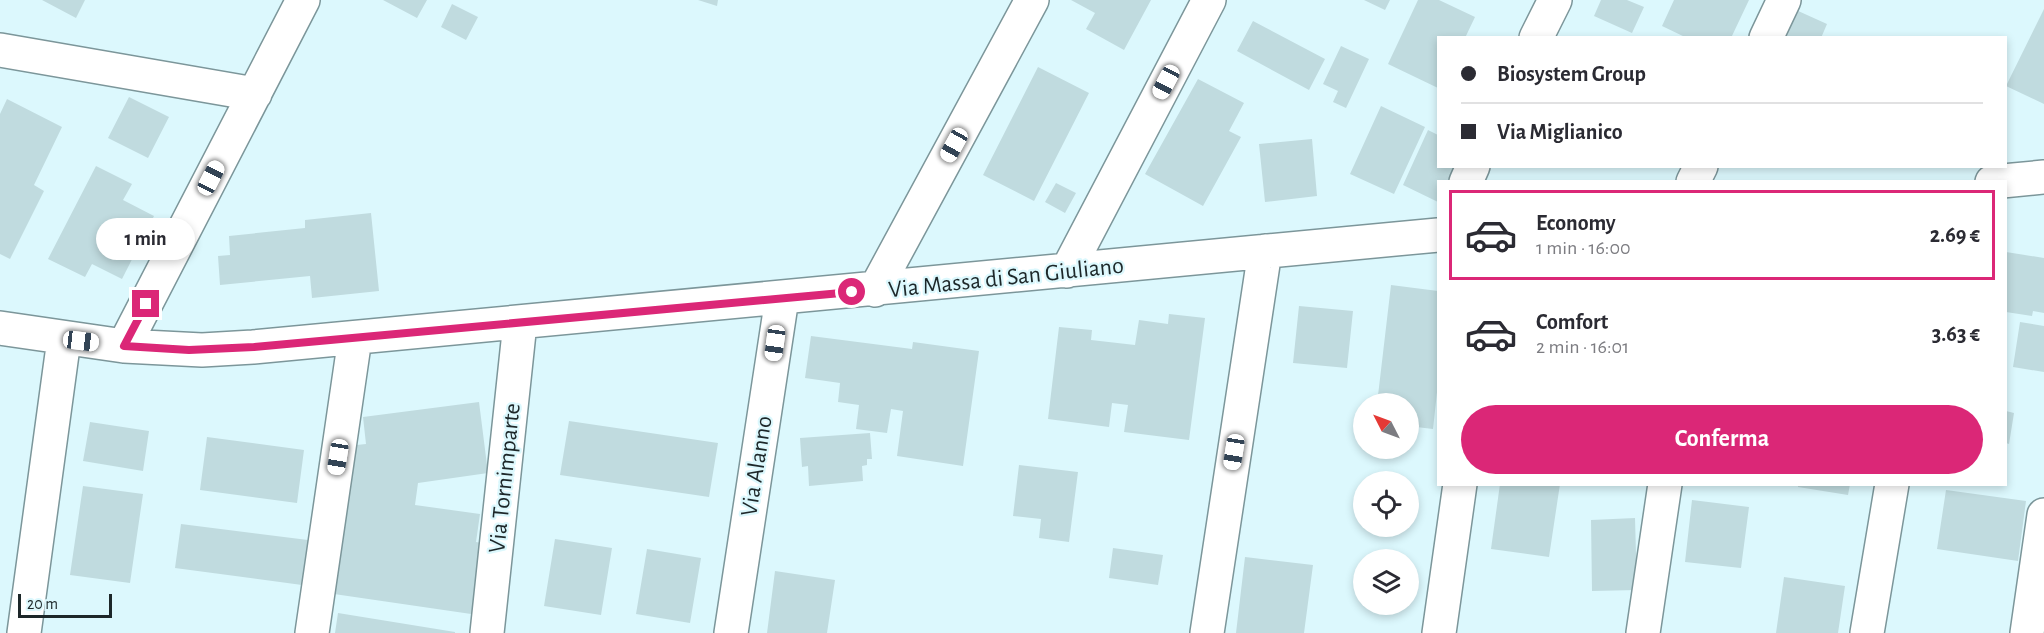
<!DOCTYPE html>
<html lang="it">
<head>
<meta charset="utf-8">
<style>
	:root { --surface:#fff; --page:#f7f7f7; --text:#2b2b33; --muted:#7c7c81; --line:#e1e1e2; --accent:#db2777 }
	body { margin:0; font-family:"Alegreya Sans",sans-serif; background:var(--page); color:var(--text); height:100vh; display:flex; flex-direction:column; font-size:22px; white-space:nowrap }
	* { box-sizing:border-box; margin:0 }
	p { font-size:20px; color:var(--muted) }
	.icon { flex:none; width:33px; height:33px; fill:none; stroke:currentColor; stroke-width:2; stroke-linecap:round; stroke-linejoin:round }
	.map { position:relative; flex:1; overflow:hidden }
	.drawer { position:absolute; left:1437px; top:180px; width:570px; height:306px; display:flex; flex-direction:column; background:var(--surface); border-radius:0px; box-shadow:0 3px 9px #0003 }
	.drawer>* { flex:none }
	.banner { position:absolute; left:1437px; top:36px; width:570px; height:132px; border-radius:0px; box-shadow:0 3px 9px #0003; display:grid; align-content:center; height:132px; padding:0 24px; background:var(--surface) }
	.needle { width:39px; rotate:312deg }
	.fabs { position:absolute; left:1353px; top:393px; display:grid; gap:12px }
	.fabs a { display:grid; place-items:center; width:66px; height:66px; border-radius:50%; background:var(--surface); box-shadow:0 3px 9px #0003; font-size:30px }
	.scale { position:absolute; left:18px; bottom:15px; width:94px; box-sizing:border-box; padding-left:6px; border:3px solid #1d2729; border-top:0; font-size:16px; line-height:21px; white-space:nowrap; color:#1d2729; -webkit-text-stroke:4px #dcf8fd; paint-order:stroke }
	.end { position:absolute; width:27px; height:27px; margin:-14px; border:8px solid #db2777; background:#fff; box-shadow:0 0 0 3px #fff }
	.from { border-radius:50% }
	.bubble { position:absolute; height:42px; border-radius:21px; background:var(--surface); box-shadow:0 3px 9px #0003; font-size:20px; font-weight:700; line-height:42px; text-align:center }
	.car { position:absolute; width:18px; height:36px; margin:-18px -9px; border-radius:8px; box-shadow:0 0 4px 2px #0007; background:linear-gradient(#fff 24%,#345 0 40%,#fff 0 76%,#345 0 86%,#fff 0) }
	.banner b { display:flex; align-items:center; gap:21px; height:57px; font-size:22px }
	.banner b+b { border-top:2px solid var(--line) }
	.banner i { width:15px; height:15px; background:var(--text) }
	ul { padding:10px 0 0; list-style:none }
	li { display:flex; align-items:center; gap:18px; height:90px; margin:0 12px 9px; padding:0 12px; border:3px solid transparent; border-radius:0px }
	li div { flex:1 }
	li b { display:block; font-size:22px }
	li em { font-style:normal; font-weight:700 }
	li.selected { border-color:var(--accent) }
	li>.icon { width:54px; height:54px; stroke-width:1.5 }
	.button { display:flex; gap:12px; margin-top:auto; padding:12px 24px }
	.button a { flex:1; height:69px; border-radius:36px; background:var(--accent); color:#fff; font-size:24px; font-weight:700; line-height:69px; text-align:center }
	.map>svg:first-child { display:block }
	.building { fill:#c0dbdf }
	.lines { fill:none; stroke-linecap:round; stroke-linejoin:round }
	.minor-casing { stroke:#7c969a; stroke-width:36 }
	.minor { stroke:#fff; stroke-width:33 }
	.route { stroke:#db2777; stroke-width:8 }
	.labels { text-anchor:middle; stroke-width:4.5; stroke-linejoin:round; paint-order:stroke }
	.street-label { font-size:24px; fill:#1d2729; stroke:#dcf8fd }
</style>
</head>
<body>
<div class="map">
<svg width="2044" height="633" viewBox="0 0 2044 633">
	<rect width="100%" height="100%" fill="#dcf8fd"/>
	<path class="building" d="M42,0H85L76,18Z
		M383,0H427L417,18Z
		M698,0H718L717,6Z
		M1071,0H1151L1124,50L1086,29L1095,13Z
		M1364,0H1390L1385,10Z
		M1418,0H1439L1475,17L1465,38H1438V88L1388,64Z
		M1601,0H1627L1644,7L1632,33L1594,16Z
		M1674,0H1749L1731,38H1687L1662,26Z
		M452,4L478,17L466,40L441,27Z
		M2044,9V104L2006,86Z
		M1796,10L1827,24L1821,38H1783Z
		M1253,21L1325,59L1309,90L1237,51Z
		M1341,46L1369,59L1346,108L1333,102L1338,91L1323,84Z
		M1038,67L1089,93L1034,201L983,175Z
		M1198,79L1244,103L1229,131L1241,137L1203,206L1145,174Z
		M129,97L169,117L148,158L108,138Z
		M7,99L62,127L34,185L44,191L10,259L0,254V114Z
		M1381,106L1425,127L1394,194L1350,174Z
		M1428,130L1438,135V166H1455L1448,182H1438V202L1403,185Z
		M1312,139L1317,196L1265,202L1259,144Z
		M96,166L132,184L123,200L154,216L122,279L92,264L85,277L48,259Z
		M1056,183L1076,193L1065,213L1045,202Z
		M371,213L379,291L312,298L310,276L220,285L218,256L230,255L229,236L305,228V220Z
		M2006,252L2044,258V313L2033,311L2032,316L2006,312Z
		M1391,285L1438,291V383L1433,429L1408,426V404H1377Z
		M1299,306L1353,311L1347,368L1293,363Z
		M1169,314L1205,318L1189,440L1124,432L1128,405L1112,403L1109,427L1048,419L1059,327L1092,330L1091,340L1135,345L1139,320L1168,324Z
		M2020,322L2044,326V372L2013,367Z
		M811,336L912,349L913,342L979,351L963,466L897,456L903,411L891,409L887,433L856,429L859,405L838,402L840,383L805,378Z
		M479,402L488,473L418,483L415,505L480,514L476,542L487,544L478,615L334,594L351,479L347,446L366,444L363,417Z
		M2006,411L2014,413L2009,444L2006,443Z
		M569,421L718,443L709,497L560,475Z
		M90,422L149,431L143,471L83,461Z
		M870,433L872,459H867V465L862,466L863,481L809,486L808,466L802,467L800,438Z
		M207,437L304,450L297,503L200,490Z
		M1019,465L1078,472L1069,542L1039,538L1041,519L1013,516Z
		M1500,484H1560L1549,557L1491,549Z
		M1798,484H1850L1848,495L1798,487Z
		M83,486L143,494L130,583L70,575Z
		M1946,490L2026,501L2018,561L1937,549Z
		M1692,500L1749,507L1741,568L1685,562Z
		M1635,518L1637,590L1592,591L1591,520Z
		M181,524L308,540L302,585L175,568Z
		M555,539L612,548L601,615L544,606Z
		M1113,548L1163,555L1158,585L1109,578Z
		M647,549L701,558L690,623L636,614Z
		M1245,557L1313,565L1304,633H1236Z
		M775,571L835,580L827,633H767Z
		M1784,577L1845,586L1838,633H1776Z
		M338,613L455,632V633H335Z"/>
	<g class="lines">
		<g class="minor-casing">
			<path id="minor" d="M1536,38L1555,0
				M1766,38L1784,0
				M0,50L255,94
				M1466,182L1473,166
				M1693,182L1701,166
				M1992,182L2044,177
				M1067,271L1209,0
				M875,290L1032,0
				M0,328L124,346L202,350L253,347L1438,235
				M124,346L303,0
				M24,633L64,339
				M312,633L355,338
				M487,633L520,323
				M731,633L782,298
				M1207,633L1265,251
				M1439,633L1460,484
				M1643,633L1665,484
				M1867,633L1892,484
				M2027,633L2044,515"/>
		</g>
		<use href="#minor" class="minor"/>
	</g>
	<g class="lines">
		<path class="route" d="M146,304L124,346L189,350L254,347L852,292"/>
	</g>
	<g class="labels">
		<g class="street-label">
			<text transform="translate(1006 277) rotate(-6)" y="8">Via Massa di San Giuliano</text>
			<text transform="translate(756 466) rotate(-81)" y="8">Via Alanno</text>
			<text transform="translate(504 478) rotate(-84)" y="8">Via Tornimparte</text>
		</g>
	</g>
</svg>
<div class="fabs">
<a><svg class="needle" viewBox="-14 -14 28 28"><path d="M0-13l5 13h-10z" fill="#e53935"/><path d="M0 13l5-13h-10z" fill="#7c7c81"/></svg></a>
<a><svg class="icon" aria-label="locate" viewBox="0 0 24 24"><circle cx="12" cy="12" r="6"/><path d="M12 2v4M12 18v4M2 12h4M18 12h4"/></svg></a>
<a><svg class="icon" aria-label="layers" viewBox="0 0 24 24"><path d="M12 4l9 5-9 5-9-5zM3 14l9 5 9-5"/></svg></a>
</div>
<div class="scale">20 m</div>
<i class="end from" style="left:852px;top:292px"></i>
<i class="end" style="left:146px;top:304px"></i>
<div class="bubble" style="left:96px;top:218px;width:99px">1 min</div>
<i class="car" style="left:1166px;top:82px;rotate:208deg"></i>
<i class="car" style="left:954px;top:145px;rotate:209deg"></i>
<i class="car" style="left:211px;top:178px;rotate:27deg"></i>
<i class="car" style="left:81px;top:341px;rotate:97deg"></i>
<i class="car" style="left:775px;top:343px;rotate:188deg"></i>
<i class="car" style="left:1234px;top:452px;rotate:189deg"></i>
<i class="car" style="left:338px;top:457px;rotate:189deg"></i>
<div class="banner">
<b><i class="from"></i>Biosystem Group</b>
<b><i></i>Via Miglianico</b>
</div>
<section class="drawer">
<ul>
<li class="selected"><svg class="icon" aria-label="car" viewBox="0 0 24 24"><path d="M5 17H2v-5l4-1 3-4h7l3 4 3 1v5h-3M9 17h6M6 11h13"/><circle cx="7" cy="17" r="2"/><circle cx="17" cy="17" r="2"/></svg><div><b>Economy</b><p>1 min · 16:00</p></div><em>2.69 €</em></li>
<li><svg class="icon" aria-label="car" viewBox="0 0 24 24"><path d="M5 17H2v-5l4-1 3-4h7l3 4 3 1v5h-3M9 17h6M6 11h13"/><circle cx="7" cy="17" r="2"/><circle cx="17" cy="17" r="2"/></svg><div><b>Comfort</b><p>2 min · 16:01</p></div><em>3.63 €</em></li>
</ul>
<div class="button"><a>Conferma</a></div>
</section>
</div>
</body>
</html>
